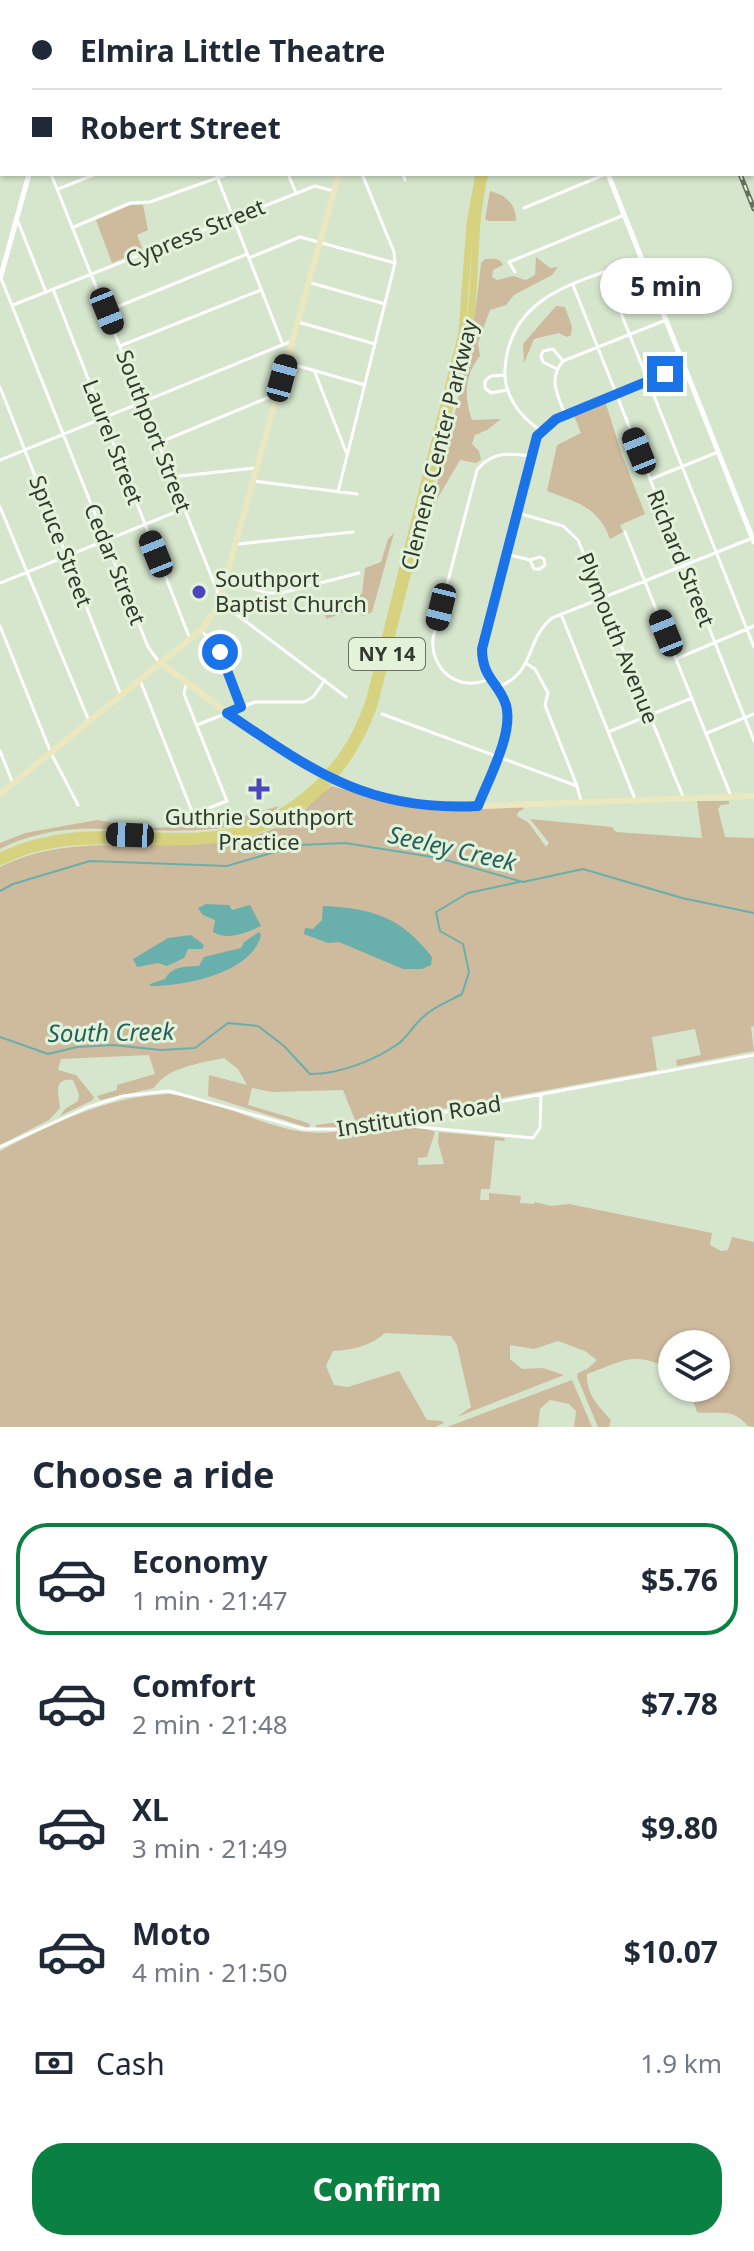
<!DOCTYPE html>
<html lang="en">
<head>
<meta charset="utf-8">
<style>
	:root { --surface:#fff; --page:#f2f2f3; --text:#1f2937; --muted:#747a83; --line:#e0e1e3; --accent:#0b8043 }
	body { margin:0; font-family:"Noto Sans",sans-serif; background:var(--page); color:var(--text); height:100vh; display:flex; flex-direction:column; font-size:30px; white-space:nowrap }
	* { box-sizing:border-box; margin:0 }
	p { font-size:26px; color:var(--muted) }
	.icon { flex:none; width:44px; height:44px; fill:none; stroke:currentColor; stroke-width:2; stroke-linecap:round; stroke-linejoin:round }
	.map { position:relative; height:1427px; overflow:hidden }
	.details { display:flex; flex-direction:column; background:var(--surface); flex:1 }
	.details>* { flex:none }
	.hud { position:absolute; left:0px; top:0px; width:754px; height:176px; box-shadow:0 2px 6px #0004; display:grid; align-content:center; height:176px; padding:0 32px; background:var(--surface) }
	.tools { position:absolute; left:658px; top:1330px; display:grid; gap:16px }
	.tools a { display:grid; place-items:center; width:72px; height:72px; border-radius:50%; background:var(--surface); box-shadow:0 2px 6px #0004; font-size:40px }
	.end { position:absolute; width:36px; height:36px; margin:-18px; border:10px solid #1a73e8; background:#fff; box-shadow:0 0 0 4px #fff }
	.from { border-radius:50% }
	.bubble { position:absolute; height:56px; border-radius:28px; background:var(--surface); box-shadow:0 2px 6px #0004; font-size:26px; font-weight:700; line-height:56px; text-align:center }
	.car { position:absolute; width:24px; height:48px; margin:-24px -12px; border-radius:10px; box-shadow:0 0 6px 2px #0007; background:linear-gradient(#222 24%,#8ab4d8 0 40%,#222 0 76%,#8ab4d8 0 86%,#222 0) }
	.hud b { display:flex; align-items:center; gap:28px; height:76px; font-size:30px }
	.hud b+b { border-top:2px solid var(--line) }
	.hud i { width:20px; height:20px; background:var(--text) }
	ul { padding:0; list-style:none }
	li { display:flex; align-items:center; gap:24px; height:112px; margin:0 16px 12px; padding:0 16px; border:4px solid transparent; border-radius:32px }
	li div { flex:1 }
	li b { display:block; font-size:30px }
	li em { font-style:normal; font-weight:700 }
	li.on { border-color:var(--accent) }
	li>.icon { width:72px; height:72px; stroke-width:1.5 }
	h2 { padding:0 32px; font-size:36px; line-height:96px }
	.pay { display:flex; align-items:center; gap:20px; height:88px; padding:0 32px; font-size:30px }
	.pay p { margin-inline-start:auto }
	.cta { display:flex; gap:16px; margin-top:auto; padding:16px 32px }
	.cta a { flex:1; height:92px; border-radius:32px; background:var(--accent); color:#fff; font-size:32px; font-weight:700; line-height:92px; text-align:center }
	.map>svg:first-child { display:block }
	.green { fill:#ceba9d }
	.water { fill:#69afac }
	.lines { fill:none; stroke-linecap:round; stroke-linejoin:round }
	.stream { stroke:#69afac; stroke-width:2 }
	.minor { stroke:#fff; stroke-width:3 }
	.tertiary { stroke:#fff; stroke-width:5 }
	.secondary { stroke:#ebe8bf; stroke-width:6 }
	.primary { stroke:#d6d27f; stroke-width:7 }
	.rail-casing { stroke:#656f60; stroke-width:5 }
	.rail { stroke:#e2f3da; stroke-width:2; stroke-dasharray:6; stroke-linecap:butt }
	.route { stroke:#1a73e8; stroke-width:10 }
	.poi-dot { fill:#4c46bd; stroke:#e2f3da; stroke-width:3 }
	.labels { text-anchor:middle; stroke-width:6; stroke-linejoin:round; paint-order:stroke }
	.shield { fill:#e2f3da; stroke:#687162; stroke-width:2 }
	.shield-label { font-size:20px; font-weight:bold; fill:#33392f }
	.street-label { font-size:22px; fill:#33392f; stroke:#e2f3da }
	.poi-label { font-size:22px; fill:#33392f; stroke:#e2f3da; text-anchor:start }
	.water-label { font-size:24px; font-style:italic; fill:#25605e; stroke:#e2f3da }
</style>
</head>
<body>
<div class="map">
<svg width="754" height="1427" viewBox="0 0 754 1427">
	<rect width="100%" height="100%" fill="#d5e6cd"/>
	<path class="green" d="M490,191C506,195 516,204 516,221H488L485,219Z
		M131,205H143L148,230L137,235L143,250L112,263L96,220Z
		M536,257L550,268L558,267L552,275L514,295L506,305L490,310L478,343L480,356C464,376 464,397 472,420L501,419L487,430L475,435L472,444L479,451L481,460L476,463L460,460L430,511C452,429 473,347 481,263L485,259C492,259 500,257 503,265L493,270L492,277L497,280L513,276L526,280L535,275Z
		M556,306L565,307L572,327L571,335L567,337L559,333L534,339L524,363L523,344Z
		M605,401L622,455L645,514L620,525L623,532L610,539C599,507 576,502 547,491L557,445L581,433L573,413Z
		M394,533L372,612L364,616L349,610L327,619L323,613L362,594L365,568L381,562L388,539Z
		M332,786L404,806L462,809L522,806L524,809L518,812L517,816L528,822L546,847L549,843L530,819L612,827L616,832L702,838L697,801H729V804L721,805L718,809L725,837L754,838V1026L751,1027L754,1051L677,1066L676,1060L701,1055L695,1029L652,1037L657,1070L336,1128H316V1125L355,1120L343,1090L272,1092L252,1088L248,1105L302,1121L310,1124L309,1128L208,1096L209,1075L247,1085L238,1069L224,1058C201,1063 167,1067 154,1088L100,1100L97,1096L117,1090V1085L155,1074L149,1055L61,1059L58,1070L76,1075L94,1097L93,1100L60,1116L65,1109L78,1101L79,1094L73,1080C52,1078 59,1094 60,1108L49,1120L0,1145V867C77,828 161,857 243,838C262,834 283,826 299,814C311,805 320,793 332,786Z
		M279,806C250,843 124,827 78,829C53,830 22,837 0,849V843L25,833L97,820L148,828L212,825Z
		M169,1094C181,1096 194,1097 206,1101C238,1111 271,1128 306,1132C345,1137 399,1115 435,1132L427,1157L418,1158V1165L444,1164L438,1142L439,1132L505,1138L504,1141L495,1140L490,1189H481L480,1200H489V1193L521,1196L520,1203L534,1204L535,1202L551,1206L569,1204L712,1233L710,1245L721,1251L728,1250L732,1237L754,1242V1427L748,1426C732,1407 720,1415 697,1412L689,1388H716V1344H672V1369C631,1351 626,1360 587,1374C586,1394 598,1406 611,1420L609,1427H598L577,1377L578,1373L587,1369L597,1360L585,1351L558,1341L534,1349L510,1345V1359L522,1369L543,1368L564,1375L457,1417L471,1407L457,1345L451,1336L385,1333C370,1346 353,1350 333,1351L326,1366L334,1385L348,1387L399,1371L427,1420L442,1421L444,1423L435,1427H0V1151C53,1123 108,1096 169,1094Z
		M572,1380L592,1427H574L576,1411L569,1404L550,1400L540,1409L538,1427H447Z"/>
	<path class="water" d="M206,904L229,905L232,910L250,905L261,926C246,933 228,941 213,932L215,920L203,915L198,908Z
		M323,906C372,908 401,917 432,957L431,965L422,969H403L339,942L328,943L304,934L305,928L313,929L322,920Z
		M259,932L261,935C252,973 185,986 150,986V984L165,979C173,965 186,967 199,966L204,957L241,948L244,942Z
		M191,935L204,945L202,949H188L184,958L167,966L158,963L137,967L133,959L168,938Z"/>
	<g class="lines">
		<path class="stream" d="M0,891L13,884L90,861L227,866L299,845L345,843L439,858L523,882L583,869L682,898L754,913
			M0,1037L48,1054L77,1047L113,1045L161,1050L195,1048L228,1023L258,1026L284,1046L310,1074C340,1074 373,1061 398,1044C406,1038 412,1028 419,1021C431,1008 447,1002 462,994L469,972L463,944L440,931L436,912L468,893L519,882"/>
		<path class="minor" d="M145,0V2
			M196,0L197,2
			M290,0L291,2
			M443,0V2
			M460,0L461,2
			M480,0L481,2
			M56,2L61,0
			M225,2L230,0
			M446,2L452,0
			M0,5L2,10
			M752,49L754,48
			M752,56L754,61
			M752,84L754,83
			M0,111L2,110
			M0,149H2
			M51,174L220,598
			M216,174L283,345
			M288,174L296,193
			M403,174L405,180
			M58,189L96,174
			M524,208L606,174
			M17,219L46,292
			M74,227L130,203L150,202L228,174
			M249,258L300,237L395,263
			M515,272L509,262L624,215
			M605,273L754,647
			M1,278L148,647L159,662
			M308,282L385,304
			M573,285L754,741
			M53,289L190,639
			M13,305L315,186L334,191
			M107,311L247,254
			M298,322L375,344
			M120,346L261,290
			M288,363L365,385
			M555,368L543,362L541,356L543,351L553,349L563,361
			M314,370L346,452
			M504,375L491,376L485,381V388L491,393L507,390
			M0,387L121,695
			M565,414C557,394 548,379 563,361L666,320
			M540,430C520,417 503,394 505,369C510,292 581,283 641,258
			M158,443L277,394
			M0,460L292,341
			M171,477L255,468
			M651,479L718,452
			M253,481L357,494
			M338,492L395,263L394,252L362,174
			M0,507L89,721
			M518,513L563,526L578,540L684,799
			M625,532L731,796
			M238,544L353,532
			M506,554L530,560L540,557L544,559L545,565L540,569H534L530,560
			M225,579L267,593H281L359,573
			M0,583L183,509
			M218,606L228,608L346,697
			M561,614L635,799
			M0,626L51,753L78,805
			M201,630L220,652L241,707
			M676,659L754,626
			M527,664L535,669L548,693L545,705L577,786
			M489,679C459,693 430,670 433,638L477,470C492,451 509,453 531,456
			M140,680L193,814L227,801L184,694L186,684
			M496,688C537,673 524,641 552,618L750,539
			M382,714L577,786L581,801
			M197,725L255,702H304L313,697L325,680
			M608,732L692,698
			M707,733L754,714
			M0,751L12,781
			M478,805C489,777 514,738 506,707C501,684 482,679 482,649L537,436L556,419L684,366
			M389,1124L533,1138L540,1128L541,1095
			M0,1147L88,1107L123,1096L169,1091L304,1129H353L754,1055"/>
		<path class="tertiary" d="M540,0L541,2
			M75,2L76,0
			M608,174L754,542
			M0,279L29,174"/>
		<path class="secondary" d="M387,2L388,0
			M160,662L227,713L306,767L328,778L368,795L410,804L457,807L754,796
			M0,794L201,630L218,606L339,174"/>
		<path class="primary" d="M546,2L547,0
			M553,2L554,0
			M0,856C71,823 126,839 200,836C282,832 346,774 370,698L462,333L470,223L479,174
			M0,862C64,829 130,845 198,841C284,838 346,784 374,705L468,335C478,282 471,227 485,174"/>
		<g class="rail-casing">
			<path id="rail" d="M668,0L669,2
				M740,174L754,209"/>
		</g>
		<use href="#rail" class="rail"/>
	</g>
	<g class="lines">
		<path class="route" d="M220,652L241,707L227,713C312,771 369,812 478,806C488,780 514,733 506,705C499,683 482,678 482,649L537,436L556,419L665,374"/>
	</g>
	<g class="poi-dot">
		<circle cx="199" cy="592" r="8"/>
		<path d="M255 777h8v8h8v8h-8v8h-8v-8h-8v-8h8z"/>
	</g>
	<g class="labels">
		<rect class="shield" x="349" y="638" width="76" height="32" rx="6"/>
		<g class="shield-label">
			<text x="387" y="661">NY 14</text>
		</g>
		<g class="street-label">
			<text transform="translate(195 233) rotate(-22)" y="8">Cypress Street</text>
			<text transform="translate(154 431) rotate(69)" y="8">Southport Street</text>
			<text transform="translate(113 442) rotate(69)" y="8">Laurel Street</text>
			<text transform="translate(439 445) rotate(-76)" y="8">Clemens Center Parkway</text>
			<text transform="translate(61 541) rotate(69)" y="8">Spruce Street</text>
			<text transform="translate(681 558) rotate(68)" y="8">Richard Street</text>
			<text transform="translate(115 564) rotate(68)" y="8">Cedar Street</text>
			<text transform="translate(618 638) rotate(68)" y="8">Plymouth Avenue</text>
			<text transform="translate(419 1116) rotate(-9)" y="8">Institution Road</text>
		</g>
		<g class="poi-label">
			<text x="215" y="587">Southport<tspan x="215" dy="25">Baptist Church</tspan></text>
			<text x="259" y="825" text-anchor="middle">Guthrie Southport<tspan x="259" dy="25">Practice</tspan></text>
		</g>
		<g class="water-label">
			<text transform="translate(452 849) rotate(13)" y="8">Seeley Creek</text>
			<text transform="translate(111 1033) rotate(-1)" y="8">South Creek</text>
		</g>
	</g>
</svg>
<div class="tools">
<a><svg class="icon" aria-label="layers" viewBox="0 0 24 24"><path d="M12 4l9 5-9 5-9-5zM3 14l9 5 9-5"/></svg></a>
</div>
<i class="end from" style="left:220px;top:652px"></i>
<i class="end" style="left:665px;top:374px"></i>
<div class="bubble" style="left:600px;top:258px;width:132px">5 min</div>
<i class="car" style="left:107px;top:311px;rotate:158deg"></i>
<i class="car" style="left:282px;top:378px;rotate:15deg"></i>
<i class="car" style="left:639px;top:451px;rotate:338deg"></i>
<i class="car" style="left:156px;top:554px;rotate:338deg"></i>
<i class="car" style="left:441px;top:607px;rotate:194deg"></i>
<i class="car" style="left:666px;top:633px;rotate:338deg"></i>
<i class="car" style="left:130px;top:835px;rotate:272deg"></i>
<div class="hud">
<b><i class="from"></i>Elmira Little Theatre</b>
<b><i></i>Robert Street</b>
</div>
</div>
<section class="details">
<h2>Choose a ride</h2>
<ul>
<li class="on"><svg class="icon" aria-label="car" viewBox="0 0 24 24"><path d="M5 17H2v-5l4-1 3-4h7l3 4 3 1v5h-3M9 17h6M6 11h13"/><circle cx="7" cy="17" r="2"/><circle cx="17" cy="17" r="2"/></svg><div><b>Economy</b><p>1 min · 21:47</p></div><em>$5.76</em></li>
<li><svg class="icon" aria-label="car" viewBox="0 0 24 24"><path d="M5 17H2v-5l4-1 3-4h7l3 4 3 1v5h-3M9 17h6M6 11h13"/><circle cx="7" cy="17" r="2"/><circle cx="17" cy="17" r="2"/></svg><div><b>Comfort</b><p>2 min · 21:48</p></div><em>$7.78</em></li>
<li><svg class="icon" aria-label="car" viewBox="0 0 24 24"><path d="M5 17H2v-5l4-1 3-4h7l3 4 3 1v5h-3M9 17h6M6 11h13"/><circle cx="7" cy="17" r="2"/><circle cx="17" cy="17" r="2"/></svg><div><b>XL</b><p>3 min · 21:49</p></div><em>$9.80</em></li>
<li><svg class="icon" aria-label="car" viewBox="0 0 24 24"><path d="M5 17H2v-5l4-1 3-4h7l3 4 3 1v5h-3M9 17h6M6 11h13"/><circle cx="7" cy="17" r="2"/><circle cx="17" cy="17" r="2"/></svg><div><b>Moto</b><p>4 min · 21:50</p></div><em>$10.07</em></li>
</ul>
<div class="pay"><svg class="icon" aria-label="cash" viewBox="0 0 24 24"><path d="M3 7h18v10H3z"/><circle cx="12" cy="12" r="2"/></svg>Cash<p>1.9 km</p></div>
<div class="cta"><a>Confirm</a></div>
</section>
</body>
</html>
